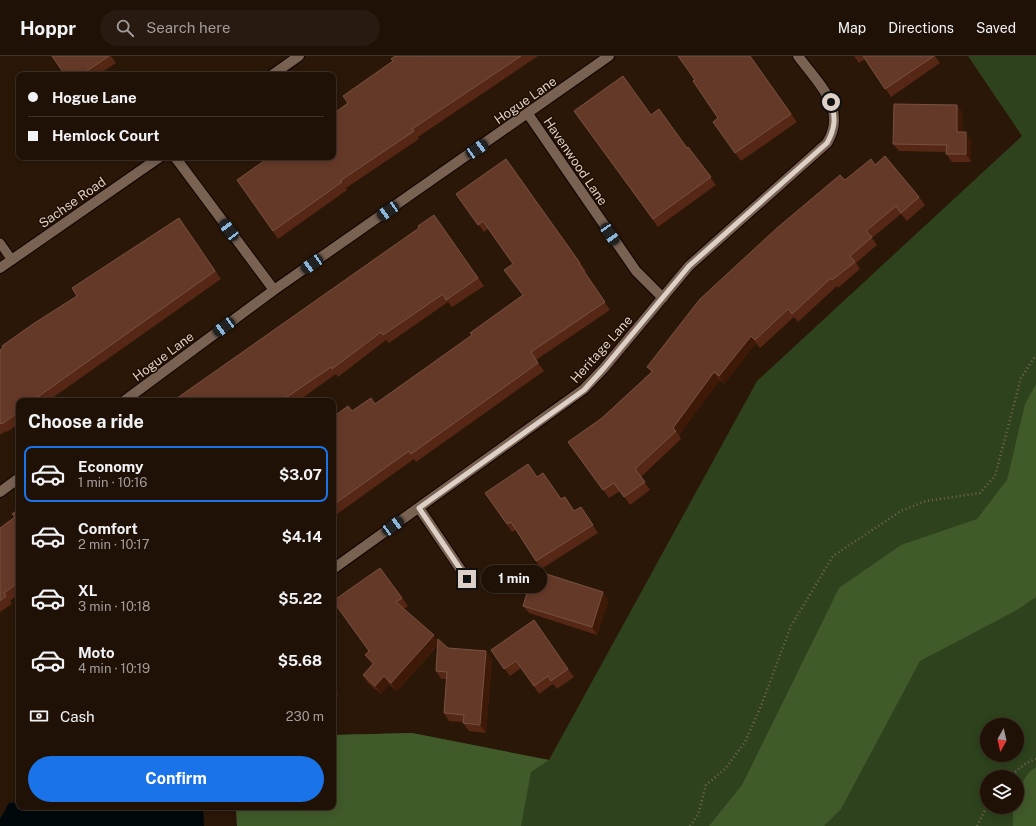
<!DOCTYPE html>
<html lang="en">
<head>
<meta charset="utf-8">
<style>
	:root { --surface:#201106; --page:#281a10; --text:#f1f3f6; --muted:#a29d9b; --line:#3d3128; --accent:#1a73e8 }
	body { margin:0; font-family:"Public Sans",sans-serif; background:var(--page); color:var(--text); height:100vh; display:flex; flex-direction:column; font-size:15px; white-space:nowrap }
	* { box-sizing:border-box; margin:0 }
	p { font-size:13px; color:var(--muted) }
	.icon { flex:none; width:22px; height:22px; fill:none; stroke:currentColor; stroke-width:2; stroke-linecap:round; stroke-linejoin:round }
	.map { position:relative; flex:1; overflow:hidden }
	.side { position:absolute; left:16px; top:342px; width:320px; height:412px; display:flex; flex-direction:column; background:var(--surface); border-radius:8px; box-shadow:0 2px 10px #0003,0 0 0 1px var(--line) }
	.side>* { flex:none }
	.hud { position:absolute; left:16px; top:16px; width:320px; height:88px; border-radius:8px; box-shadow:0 2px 10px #0003,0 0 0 1px var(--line); display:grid; align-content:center; height:88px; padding:0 12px; background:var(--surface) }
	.needle { width:26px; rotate:188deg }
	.buttons { position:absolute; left:980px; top:662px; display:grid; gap:8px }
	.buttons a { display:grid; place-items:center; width:44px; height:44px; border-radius:50%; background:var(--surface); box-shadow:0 2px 10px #0003,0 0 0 1px var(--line); font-size:20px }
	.end { position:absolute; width:18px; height:18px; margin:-9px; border:5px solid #ddd0c6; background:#111; box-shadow:0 0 0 2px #111 }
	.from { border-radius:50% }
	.bubble { position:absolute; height:28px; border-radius:14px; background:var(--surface); box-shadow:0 2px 10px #0003,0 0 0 1px var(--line); font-size:13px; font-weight:700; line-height:28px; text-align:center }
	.car { position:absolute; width:12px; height:24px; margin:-12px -6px; border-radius:5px; box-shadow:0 0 3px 1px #0007; background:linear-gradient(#222 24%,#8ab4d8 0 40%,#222 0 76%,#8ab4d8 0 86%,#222 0) }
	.hud b { display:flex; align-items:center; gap:14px; height:38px; font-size:15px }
	.hud b+b { border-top:1px solid var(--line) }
	.hud i { width:10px; height:10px; background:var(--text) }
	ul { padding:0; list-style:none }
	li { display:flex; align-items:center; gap:12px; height:56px; margin:0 8px 6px; padding:0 4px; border:2px solid transparent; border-radius:8px }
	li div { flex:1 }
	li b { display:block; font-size:15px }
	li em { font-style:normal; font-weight:700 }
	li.current { border-color:var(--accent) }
	li>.icon { width:36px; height:36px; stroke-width:1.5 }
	h2 { padding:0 12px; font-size:18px; line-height:48px }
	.pay { display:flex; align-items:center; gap:10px; height:44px; padding:0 12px; font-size:15px }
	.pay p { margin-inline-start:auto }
	.primary-button { display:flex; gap:8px; margin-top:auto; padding:8px 12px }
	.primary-button a { flex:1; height:46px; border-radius:24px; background:var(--accent); color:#fff; font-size:16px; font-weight:700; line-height:46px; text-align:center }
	header { display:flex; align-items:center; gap:24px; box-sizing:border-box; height:56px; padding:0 20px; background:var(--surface); border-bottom:1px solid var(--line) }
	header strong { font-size:19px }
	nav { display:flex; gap:22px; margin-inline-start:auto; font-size:14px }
	.search { width:280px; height:36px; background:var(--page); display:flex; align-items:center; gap:10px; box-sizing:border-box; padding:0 14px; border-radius:22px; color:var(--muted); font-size:15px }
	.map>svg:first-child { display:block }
	.green { fill:#2e421d; fill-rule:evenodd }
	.forest { fill:#415a2a }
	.water { fill:#00080c }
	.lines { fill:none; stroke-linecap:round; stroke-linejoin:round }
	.service-casing { stroke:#110300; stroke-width:11 }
	.minor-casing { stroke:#110300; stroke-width:12 }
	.secondary-casing { stroke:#110300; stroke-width:12 }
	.path { stroke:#766659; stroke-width:2.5; stroke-dasharray:1 3; stroke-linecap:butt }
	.service { stroke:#796252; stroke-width:9 }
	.minor { stroke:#796252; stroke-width:10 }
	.secondary { stroke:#796252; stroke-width:10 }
	.wall { fill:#562715 }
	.shaded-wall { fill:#3e1908 }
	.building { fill:#653928; stroke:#785141 }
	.route { stroke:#ddd0c6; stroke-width:5 }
	.labels { text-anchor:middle; stroke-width:3; stroke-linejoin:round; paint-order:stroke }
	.street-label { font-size:13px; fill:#ddd0c6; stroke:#200e02 }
</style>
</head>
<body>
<header>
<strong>Hoppr</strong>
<div class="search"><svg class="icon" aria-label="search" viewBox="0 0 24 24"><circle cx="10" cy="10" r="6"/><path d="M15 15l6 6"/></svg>Search here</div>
<nav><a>Map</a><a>Directions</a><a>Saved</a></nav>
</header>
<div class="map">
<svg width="1036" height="770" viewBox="0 0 1036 770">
	<rect width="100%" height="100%" fill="#2a1708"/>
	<path class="green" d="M968,0H1036V770H237L236,751H333V679L412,677L549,704L757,325L1022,80ZM987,669H1017V699H987ZM987,721H1017V751H987Z"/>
	<path class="forest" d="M1036,328V541L1017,554L920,605L841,753L824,770H709L742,729L839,532L901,489L977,463L1007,424L1025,348Z
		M412,677L549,704L531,716L521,770H237L236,751H333V679Z
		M1036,711V770H1013V751H1017C1017,736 1023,719 1036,711Z"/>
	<path class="water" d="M19,746V751H203L204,770H0V763L9,747Z"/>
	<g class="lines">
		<g class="service-casing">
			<path id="service" d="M0,187L12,204"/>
		</g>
		<g class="minor-casing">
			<path id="minor" d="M528,58L636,215L663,242
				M175,101L274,234
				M124,345L274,234L609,0
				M0,436L19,422
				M419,452L467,523
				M333,513L584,333L604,312L689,210L827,87C848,53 818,27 798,0"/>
		</g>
		<g class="secondary-casing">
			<path id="secondary" d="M272,19L299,0
				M0,212L160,101"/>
		</g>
		<path class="path" d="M1009,721L1026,707L1036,703
			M690,770L698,759L706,729L725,713L745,686L761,650L791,570L833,500L901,455L926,445L980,437L995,420L1021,322L1036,299
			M977,770L987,750"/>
		<use href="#service" class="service"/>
		<use href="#minor" class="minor"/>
		<use href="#secondary" class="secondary"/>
	</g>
	<path class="wall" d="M52,0H111L116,7L98,19H65Z
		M419,0H538L418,81L419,83L346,132L347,134L278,183L237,124L270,105Z
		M750,0L797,66L741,105L713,66L718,62Z
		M854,0H935L940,7L891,41L865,3L859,7Z
		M574,55L651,59L687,92L688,91L716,129L658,171Z
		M963,57L962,76L971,84V106H952L946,98V96L899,95L893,88Z
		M506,103L586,215L584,216L610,254L536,304L544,315L416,406L414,403L333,461V361L375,348L472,279L523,239L513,208L488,173L484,176L456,138Z
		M875,109L919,141L925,149L907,165L901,158L872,182L877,189L856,207L860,213L838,232L837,230L798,266L794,261L760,292L756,287L724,328L720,324L679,379L681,383L641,421L650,434L630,449L620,435L609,442L568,386L602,362L651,316L647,311L845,124Z
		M434,159L484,230L452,251L448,246L389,287L386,284L338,321L336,318L298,345H173L419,172Z
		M179,162L221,223L48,345H19V368L7,376L6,375L0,379V294L77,240Z
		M485,437L561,443L575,455L581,451L598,477L541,513L516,474L512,476Z
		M19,453V538L10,545L12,548L0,556V472L15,461Z
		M380,512L408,550L404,553L438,586L448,592L492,603L486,677L469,675L463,667V666L449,665L444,657L446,623H441L436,615L438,589L397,635L389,628L381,638L368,627L363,619L372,608L365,599L369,595Z
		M609,544L597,579L529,557L523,550Z
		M491,594L568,613L574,621L557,633L553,628L539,638L521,612L510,620Z
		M333,621L338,639L333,640Z"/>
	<path class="shaded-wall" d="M957,49L963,57L962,84L957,76Z
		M966,76L971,84V106L966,98Z
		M751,280L756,287L724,328L719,320Z
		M714,316L720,324L679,379L673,372Z
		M603,536L609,544L597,579L592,571Z
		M434,579L439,587L397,635L391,627Z
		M486,595L492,603L486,677L480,669Z
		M384,620L389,628L381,638L375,630Z
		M333,621L338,639L333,632Z"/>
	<path class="building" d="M52,0H109L81,19H65Z
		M395,0H416L417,1L419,0H521L412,73L414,75L340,125L342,126L273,175L237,124L268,102L270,105L275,101H333V58L348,47L343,40L393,5L391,3Z
		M678,0H750L791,58L735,97L713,66L718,62L693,25L695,24Z
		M863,0H934L885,33Z
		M623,20L651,59L659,53L687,92L688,91L711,121L653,163L574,55Z
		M894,48L957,49V76H966V98H946L947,89L893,88Z
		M885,100L919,141L901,157L896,150L866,175L872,181L850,200L855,206L832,224L831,222L792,258L788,253L755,284L751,280L719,320L714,316L673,372L676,375L635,413L645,426L624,441L614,427L603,434L568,386L602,362L653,315L647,311L700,243L777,172L840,119L845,124L871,103L875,109Z
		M506,103L580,207L579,208L605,246L531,296L538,307L411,398L409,395L333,449V361L348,350L352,355L371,342L375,348L472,279L470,277L523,239L504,214L513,208L483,165L478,169L456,138Z
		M434,159L478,222L446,244L443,238L383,279L381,276L332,313L331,311L281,345H173L419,172L418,170Z
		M179,162L215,215L32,345H19V356L2,368L1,367L0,368V294L3,292L2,290L33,268L77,240L72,232Z
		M528,408L537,421L543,417L561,443L565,441L574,455L581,451L593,469L536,505L511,466L507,468L485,437Z
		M19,453V526L4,537L6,540L0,545V472L15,461L12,458Z
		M380,512L402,542L396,546L434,579L391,627L384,620L375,630L363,619L374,607L365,599L369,595L333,545Z
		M534,514L603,536L592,571L523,550Z
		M534,564L568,613L551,625L548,620L534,630L516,605L504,613L491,594Z
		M438,583L448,592L486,595L480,669L463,667L464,659L444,657L447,616L436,615Z"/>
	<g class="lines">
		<path class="route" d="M467,523L419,452L584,334L604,312L689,210L827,87C835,73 836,62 831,46"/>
	</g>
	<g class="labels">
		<g class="street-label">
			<text transform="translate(525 44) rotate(-35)" y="5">Hogue Lane</text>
			<text transform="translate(576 105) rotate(56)" y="5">Havenwood Lane</text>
			<text transform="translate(72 146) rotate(-35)" y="5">Sachse Road</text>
			<text transform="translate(601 293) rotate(-48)" y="5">Heritage Lane</text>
			<text transform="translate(163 300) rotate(-37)" y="5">Hogue Lane</text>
		</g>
	</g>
</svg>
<div class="buttons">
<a><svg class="needle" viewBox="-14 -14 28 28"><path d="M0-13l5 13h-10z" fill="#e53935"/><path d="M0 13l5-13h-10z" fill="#a29d9b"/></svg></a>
<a><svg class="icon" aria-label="layers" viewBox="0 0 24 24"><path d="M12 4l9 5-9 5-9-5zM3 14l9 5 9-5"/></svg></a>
</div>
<i class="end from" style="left:831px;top:46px"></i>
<i class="end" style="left:467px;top:523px"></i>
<div class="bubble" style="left:481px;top:509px;width:66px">1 min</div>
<i class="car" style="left:477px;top:93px;rotate:55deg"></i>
<i class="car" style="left:388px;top:155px;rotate:235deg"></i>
<i class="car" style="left:229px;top:174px;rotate:323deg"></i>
<i class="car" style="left:610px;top:178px;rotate:146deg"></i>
<i class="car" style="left:312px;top:208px;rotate:235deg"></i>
<i class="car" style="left:224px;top:271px;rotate:234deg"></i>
<i class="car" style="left:393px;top:470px;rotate:54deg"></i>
<div class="hud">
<b><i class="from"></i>Hogue Lane</b>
<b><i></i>Hemlock Court</b>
</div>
<section class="side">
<h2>Choose a ride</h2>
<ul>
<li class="current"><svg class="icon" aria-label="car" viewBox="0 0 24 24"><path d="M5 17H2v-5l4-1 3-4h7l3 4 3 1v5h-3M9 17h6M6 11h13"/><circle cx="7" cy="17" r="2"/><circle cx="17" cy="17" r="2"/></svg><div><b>Economy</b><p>1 min · 10:16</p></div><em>$3.07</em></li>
<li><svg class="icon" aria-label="car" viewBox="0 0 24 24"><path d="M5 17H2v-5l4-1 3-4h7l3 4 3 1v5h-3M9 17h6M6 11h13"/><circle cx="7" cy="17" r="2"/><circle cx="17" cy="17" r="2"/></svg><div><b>Comfort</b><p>2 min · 10:17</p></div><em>$4.14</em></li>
<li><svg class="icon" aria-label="car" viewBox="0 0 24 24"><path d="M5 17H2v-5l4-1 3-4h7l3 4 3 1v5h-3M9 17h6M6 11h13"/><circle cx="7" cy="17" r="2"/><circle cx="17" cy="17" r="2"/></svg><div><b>XL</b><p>3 min · 10:18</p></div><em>$5.22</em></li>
<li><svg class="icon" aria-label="car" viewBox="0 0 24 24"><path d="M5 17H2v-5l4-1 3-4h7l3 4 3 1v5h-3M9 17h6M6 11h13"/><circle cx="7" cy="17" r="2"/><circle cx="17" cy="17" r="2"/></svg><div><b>Moto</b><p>4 min · 10:19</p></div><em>$5.68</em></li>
</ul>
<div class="pay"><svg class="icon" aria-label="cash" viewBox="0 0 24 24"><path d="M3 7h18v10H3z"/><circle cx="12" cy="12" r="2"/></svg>Cash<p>230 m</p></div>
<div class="primary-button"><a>Confirm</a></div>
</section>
</div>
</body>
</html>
